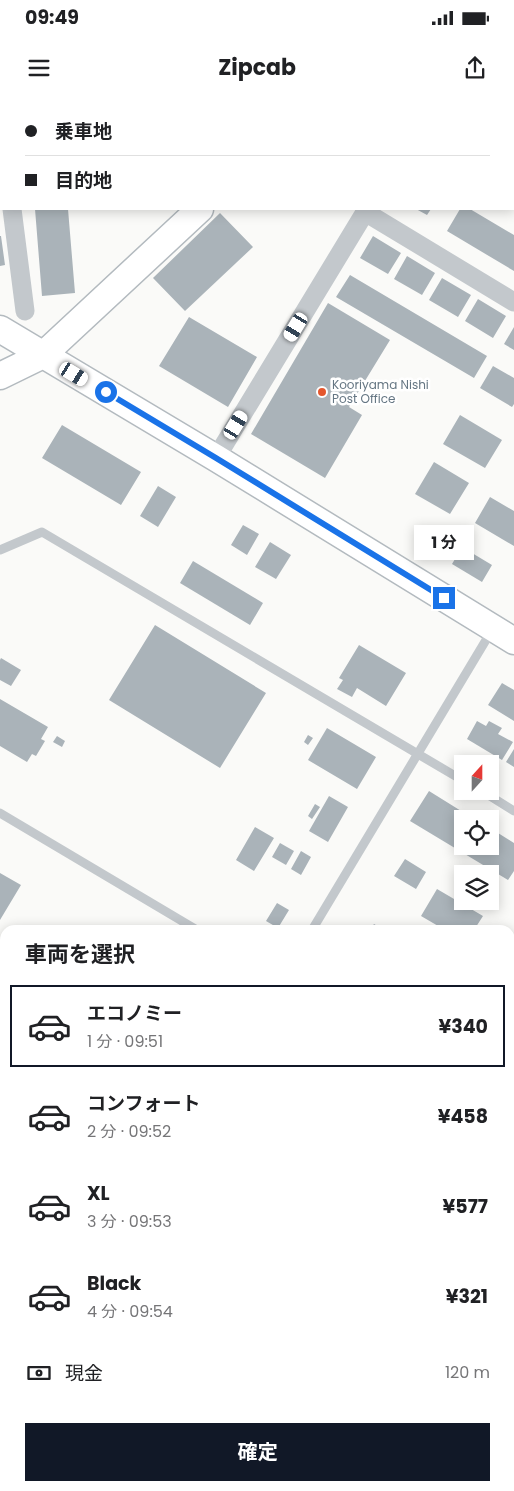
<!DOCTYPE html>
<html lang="ja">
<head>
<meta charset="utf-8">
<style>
	:root { --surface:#fff; --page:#f6f6f6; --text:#202124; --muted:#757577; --line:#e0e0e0; --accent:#111827 }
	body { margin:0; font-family:Poppins,"Noto Sans JP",sans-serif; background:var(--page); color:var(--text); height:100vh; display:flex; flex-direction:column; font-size:19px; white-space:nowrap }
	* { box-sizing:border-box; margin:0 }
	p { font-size:16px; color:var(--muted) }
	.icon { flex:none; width:28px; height:28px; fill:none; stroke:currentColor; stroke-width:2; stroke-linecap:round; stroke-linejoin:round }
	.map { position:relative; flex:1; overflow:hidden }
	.drawer { position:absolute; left:0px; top:825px; width:515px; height:566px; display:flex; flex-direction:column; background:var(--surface); border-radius:15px 15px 0 0; box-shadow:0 2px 12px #0003 }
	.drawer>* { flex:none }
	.guide { position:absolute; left:0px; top:0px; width:515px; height:110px; box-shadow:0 2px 12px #0003; display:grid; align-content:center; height:110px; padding:0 25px; background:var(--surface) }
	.needle { width:32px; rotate:21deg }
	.buttons { position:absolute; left:454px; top:655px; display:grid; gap:10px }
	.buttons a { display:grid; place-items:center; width:45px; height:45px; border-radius:0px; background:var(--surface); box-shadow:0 2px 12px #0003; font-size:25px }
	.end { position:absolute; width:22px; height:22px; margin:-11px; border:6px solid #1a73e8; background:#fff; box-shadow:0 0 0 2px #fff }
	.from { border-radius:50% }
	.bubble { position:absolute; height:35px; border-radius:0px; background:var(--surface); box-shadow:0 2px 12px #0003; font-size:16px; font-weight:700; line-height:35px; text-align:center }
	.car { position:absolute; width:15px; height:30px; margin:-15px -8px; border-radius:6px; box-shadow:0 0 4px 1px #0007; background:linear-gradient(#fff 24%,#345 0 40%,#fff 0 76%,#345 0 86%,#fff 0) }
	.guide b { display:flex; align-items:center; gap:18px; height:48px; font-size:19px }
	.guide b+b { border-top:1px solid var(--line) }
	.guide i { width:12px; height:12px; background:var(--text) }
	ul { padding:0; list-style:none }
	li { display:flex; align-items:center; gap:15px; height:82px; margin:0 10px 8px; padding:0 15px; border:2px solid transparent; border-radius:0px }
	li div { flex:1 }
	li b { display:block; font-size:19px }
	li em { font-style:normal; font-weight:700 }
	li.on { border-color:var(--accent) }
	li>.icon { width:45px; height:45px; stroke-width:1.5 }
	h2 { padding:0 25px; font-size:22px; line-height:60px }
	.pay { display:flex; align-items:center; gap:12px; height:55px; padding:0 25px; font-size:19px }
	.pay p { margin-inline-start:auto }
	.primary-button { display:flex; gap:10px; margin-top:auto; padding:10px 25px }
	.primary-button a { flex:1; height:58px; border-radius:0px; background:var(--accent); color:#fff; font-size:20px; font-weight:700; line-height:58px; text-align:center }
	.status { display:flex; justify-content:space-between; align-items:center; height:35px; padding:0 25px; background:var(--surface); direction:ltr }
	.status svg { height:14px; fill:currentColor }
	header { display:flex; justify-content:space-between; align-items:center; height:65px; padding:0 25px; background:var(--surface); font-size:22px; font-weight:700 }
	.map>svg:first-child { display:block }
	.building { fill:#aab3b9 }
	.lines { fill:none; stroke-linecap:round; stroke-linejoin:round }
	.secondary-casing { stroke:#b3babf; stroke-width:29 }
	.lane { stroke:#c3c8cc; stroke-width:9 }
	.street { stroke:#c3c8cc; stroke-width:19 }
	.secondary { stroke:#fff; stroke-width:26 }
	.route { stroke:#1a73e8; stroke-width:6 }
	.poi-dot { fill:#e4572e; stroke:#fff; stroke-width:2 }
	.labels { text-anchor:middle; stroke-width:5; stroke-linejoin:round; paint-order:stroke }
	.poi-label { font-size:12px; fill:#657683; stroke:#fff; text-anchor:start }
</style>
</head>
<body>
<div class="status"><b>09:49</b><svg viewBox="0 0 49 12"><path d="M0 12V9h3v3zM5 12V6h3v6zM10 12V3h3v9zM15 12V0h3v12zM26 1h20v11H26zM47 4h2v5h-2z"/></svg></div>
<header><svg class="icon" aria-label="menu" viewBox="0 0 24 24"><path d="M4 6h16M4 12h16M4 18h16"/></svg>Zipcab<svg class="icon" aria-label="share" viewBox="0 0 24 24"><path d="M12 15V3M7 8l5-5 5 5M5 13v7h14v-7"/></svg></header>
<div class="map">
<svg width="514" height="1391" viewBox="0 0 514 1391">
	<rect width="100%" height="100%" fill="#fafaf8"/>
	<path class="building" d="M35,109H68L75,193L42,196Z
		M416,109H431L427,115Z
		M460,109H470L514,135V171L447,131Z
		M220,113L253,147L185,211L153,178Z
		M0,136H1L5,165L0,166Z
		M373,136L401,153L388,174L360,158Z
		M407,156L435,173L422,195L394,179Z
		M350,175L487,256L474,278L336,197Z
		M442,178L471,195L458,217L429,200Z
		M478,199L506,216L493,238L465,221Z
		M328,203L390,240L349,307L362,315L325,378L251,334Z
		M189,217L257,257L228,307L159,266Z
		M514,227V250L504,244Z
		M493,266L514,278V304L512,307L480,288Z
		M460,315L502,340L485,368L443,344Z
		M62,325L141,372L121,405L42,358Z
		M434,362L469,383L450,414L415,394Z
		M158,386L176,397L158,427L140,416Z
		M490,397L514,411V446L475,423Z
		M243,425L259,434L247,455L231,445Z
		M270,442L291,455L276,479L255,467Z
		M462,447L492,465L482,482L452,464Z
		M193,461L263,503L250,525L180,483Z
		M155,525L266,593L220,668L109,600Z
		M359,545L406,573L386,606L357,588L352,597L337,589L343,580L339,578Z
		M1,558L21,570L11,586L0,580V560Z
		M502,583L514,590V621L488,605Z
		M0,599L48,627L41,639L45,641L36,656L32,654L27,662L0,646Z
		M477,621L486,626L489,621L502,628L498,634L513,642L502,660L467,639Z
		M327,628L376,657L357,689L308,660Z
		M308,635L313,638L308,645L304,642Z
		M57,636L65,641L62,647L53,642Z
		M514,649V667L506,662Z
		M429,691L474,719H462V746H490V728L514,743V771L508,780L410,721Z
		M329,696L348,707L328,742L309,731Z
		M315,704L320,707L312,719L308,716Z
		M255,727L274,738L254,771L236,760Z
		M280,743L294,751L286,765L272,757Z
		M301,751L311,757L301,775L291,769Z
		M405,759L426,772L416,789L394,776Z
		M0,773L21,785L0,820Z
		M437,789L483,816L474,830H445L421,816Z
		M277,803L289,810L278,828L266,821Z
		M374,824L384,830H370Z
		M510,861L514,863V872L510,869Z
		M510,907L514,909V974L510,972Z"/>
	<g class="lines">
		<g class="secondary-casing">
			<path id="secondary" d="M315,1L317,0
				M0,229L216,358L514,541
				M0,276L43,255L200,109"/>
		</g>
		<path class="lane" d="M0,450L42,432L462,680
			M482,691L514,711
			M0,713L197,830
			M312,830L492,530
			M0,888L5,891
			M510,1024L514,1026
			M510,1105L514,1098
			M0,1193L5,1191
			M510,1195L514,1197
			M420,1386L421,1391
			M473,1386L482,1391"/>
		<path class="street" d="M433,1V0
			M0,2L1,13
			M0,82H1
			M12,109L25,211
			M365,112L514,202
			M216,358L367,109"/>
		<use href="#secondary" class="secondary"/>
	</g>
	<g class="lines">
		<path class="route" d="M106,292L216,358L444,498"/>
	</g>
	<circle class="poi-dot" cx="322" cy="292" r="5"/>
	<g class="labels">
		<g class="poi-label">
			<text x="332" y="289">Kooriyama Nishi<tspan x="332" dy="14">Post Office</tspan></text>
		</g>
	</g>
</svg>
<div class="buttons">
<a><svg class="needle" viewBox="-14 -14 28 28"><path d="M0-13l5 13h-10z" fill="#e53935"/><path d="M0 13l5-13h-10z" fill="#757577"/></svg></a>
<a><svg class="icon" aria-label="locate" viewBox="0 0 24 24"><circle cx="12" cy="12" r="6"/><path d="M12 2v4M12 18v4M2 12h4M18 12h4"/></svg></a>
<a><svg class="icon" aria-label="layers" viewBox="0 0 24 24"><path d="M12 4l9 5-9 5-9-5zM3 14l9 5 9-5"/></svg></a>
</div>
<i class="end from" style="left:106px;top:292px"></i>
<i class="end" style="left:444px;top:498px"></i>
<div class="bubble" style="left:414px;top:425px;width:60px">1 分</div>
<i class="car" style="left:296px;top:227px;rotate:211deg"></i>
<i class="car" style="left:74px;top:274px;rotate:121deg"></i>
<i class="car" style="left:236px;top:325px;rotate:31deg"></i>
<div class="guide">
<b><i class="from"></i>乗車地</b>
<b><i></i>目的地</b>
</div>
<section class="drawer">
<h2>車両を選択</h2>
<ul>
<li class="on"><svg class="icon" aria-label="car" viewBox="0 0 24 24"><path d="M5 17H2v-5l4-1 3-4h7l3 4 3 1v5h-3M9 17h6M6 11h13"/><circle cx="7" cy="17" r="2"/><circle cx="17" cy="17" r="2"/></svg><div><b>エコノミー</b><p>1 分 · 09:51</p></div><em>¥340</em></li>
<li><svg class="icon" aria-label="car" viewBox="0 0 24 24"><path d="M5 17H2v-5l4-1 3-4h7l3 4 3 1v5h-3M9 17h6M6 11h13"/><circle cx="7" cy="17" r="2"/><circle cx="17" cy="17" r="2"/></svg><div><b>コンフォート</b><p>2 分 · 09:52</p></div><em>¥458</em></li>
<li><svg class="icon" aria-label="car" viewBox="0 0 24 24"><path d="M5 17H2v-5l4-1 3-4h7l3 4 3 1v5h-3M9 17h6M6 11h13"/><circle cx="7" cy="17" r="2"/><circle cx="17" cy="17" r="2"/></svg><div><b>XL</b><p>3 分 · 09:53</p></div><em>¥577</em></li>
<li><svg class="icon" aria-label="car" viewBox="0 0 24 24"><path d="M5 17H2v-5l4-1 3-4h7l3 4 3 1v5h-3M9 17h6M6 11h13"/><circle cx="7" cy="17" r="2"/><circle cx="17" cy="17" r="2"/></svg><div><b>Black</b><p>4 分 · 09:54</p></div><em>¥321</em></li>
</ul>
<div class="pay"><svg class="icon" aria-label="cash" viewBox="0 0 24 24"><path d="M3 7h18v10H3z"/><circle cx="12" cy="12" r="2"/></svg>現金<p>120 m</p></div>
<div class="primary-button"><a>確定</a></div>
</section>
</div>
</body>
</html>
